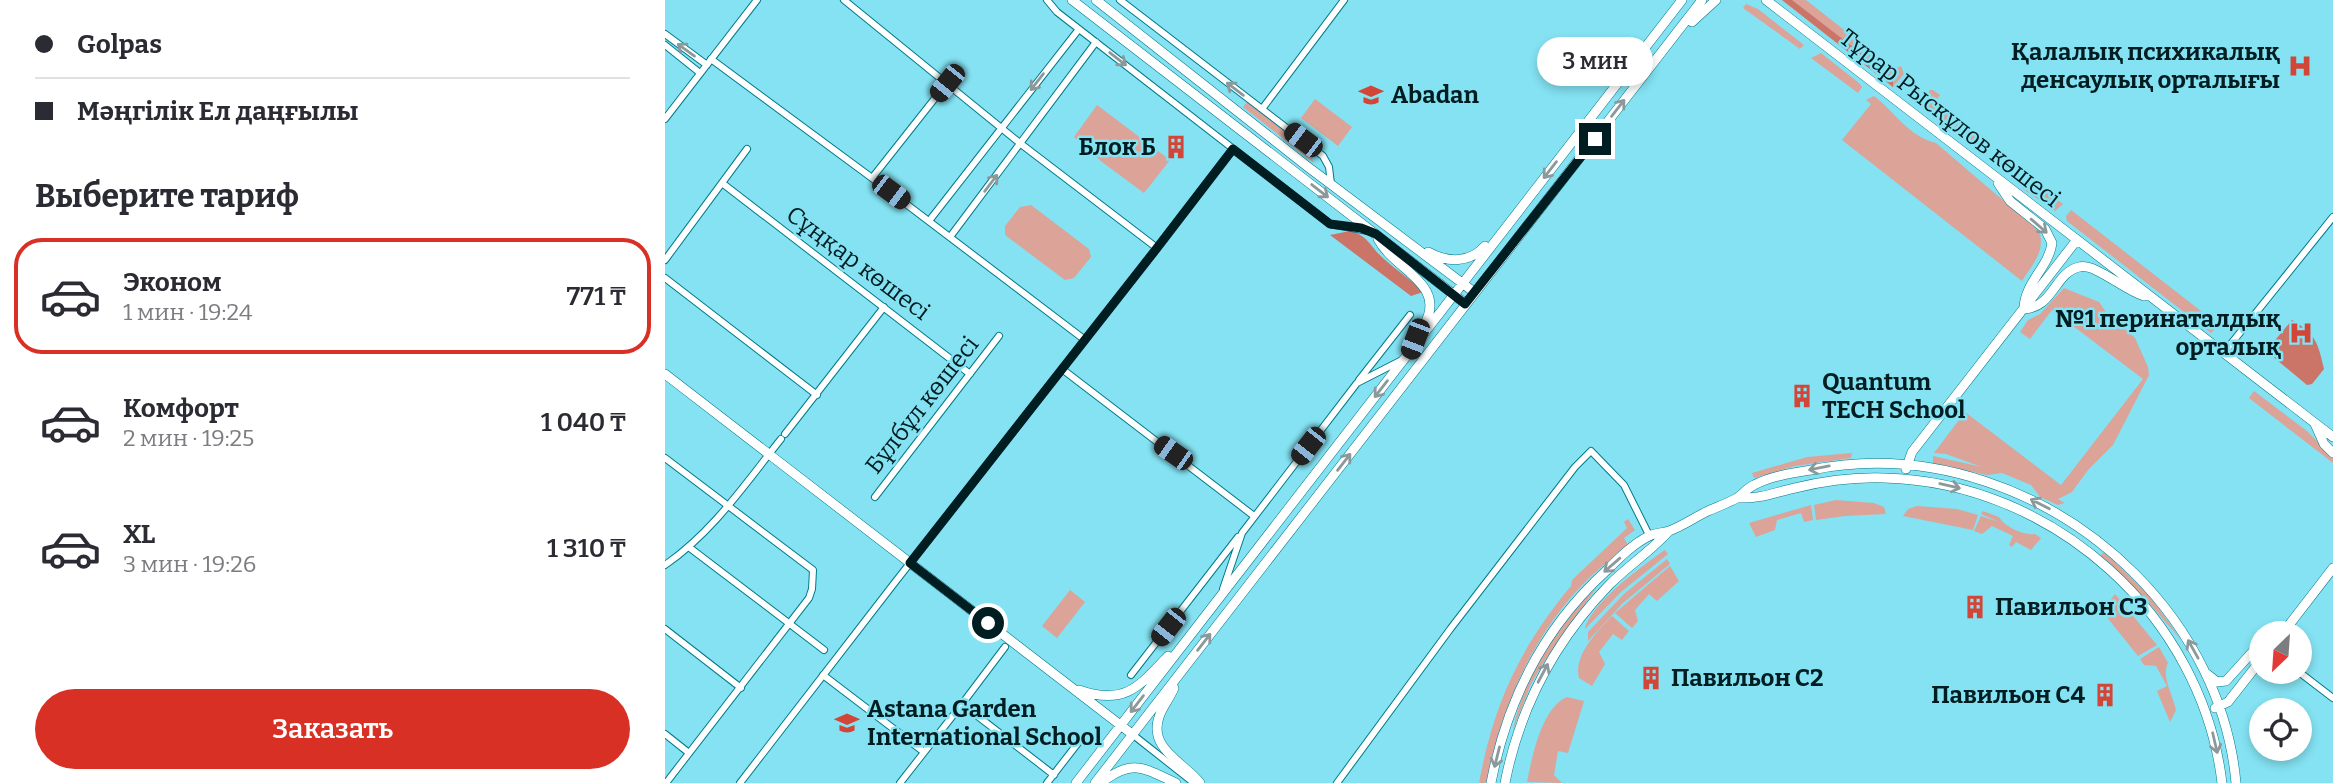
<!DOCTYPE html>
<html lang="ru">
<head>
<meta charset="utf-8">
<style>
	:root { --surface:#fff; --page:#f2f2f3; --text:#2b2b33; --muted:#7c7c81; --line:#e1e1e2; --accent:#d93025 }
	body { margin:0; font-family:Bitter,serif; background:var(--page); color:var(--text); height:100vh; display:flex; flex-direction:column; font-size:26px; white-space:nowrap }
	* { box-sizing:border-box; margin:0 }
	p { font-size:23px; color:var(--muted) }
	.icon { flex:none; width:38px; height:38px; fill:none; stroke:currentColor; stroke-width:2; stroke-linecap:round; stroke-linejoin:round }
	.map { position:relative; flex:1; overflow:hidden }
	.panel { display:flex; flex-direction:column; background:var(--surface); width:665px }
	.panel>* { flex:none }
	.banner { display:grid; align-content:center; height:154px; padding:0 35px; background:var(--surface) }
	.needle { width:46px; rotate:205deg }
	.buttons { position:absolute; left:1584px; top:621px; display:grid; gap:14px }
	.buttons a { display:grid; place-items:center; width:63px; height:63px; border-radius:50%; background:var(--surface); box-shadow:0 4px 10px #0003; font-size:35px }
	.end { position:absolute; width:32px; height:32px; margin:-16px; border:9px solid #001d21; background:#fff; box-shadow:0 0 0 4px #fff }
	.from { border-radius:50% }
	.bubble { position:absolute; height:49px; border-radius:24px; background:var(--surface); box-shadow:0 4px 10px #0003; font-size:23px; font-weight:600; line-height:49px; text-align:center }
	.car { position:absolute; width:21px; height:42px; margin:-21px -10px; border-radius:9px; box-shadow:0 0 5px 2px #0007; background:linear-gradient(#222 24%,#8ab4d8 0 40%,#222 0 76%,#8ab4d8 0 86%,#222 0) }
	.banner b { display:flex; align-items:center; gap:24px; height:66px; font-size:26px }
	.banner b+b { border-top:2px solid var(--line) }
	.banner i { width:18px; height:18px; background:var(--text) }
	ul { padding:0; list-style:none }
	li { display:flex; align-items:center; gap:21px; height:116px; margin:0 14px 10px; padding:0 21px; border:4px solid transparent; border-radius:28px }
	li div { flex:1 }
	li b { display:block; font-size:26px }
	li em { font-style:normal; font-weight:600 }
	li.current { border-color:var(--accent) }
	li>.icon { width:63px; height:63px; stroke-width:1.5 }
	h2 { padding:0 35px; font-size:32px; line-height:84px }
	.primary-button { display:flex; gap:14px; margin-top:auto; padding:14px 35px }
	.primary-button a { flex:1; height:80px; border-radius:42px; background:var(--accent); color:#fff; font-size:28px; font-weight:600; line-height:80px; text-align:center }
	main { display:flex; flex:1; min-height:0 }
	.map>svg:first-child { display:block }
	.green { fill:#dca399 }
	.forest { fill:#cb7568 }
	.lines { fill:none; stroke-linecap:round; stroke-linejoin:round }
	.street-casing { stroke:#007b8a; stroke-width:8 }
	.secondary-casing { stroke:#007b8a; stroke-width:10 }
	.street { stroke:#fff; stroke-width:6 }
	.secondary { stroke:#fff; stroke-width:9 }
	.oneway { stroke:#8c999b }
	.route { stroke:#001d21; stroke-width:9 }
	.labels { text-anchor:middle; stroke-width:5; stroke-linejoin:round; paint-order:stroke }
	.poi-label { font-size:24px; font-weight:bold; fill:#001d21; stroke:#84e2f2; text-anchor:start }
	.street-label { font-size:24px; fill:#001d21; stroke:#84e2f2 }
</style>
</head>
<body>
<main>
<section class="panel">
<div class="banner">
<b><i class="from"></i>Golpas</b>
<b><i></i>Мәңгілік Ел даңғылы</b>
</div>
<h2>Выберите тариф</h2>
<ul>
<li class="current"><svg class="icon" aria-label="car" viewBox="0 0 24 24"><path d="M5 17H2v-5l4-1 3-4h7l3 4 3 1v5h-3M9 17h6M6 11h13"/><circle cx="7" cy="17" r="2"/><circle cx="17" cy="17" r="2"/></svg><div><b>Эконом</b><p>1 мин · 19:24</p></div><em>771 ₸</em></li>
<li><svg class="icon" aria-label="car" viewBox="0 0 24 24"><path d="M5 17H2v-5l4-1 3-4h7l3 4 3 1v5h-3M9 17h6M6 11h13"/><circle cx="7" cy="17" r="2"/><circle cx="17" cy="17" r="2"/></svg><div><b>Комфорт</b><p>2 мин · 19:25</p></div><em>1 040 ₸</em></li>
<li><svg class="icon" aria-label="car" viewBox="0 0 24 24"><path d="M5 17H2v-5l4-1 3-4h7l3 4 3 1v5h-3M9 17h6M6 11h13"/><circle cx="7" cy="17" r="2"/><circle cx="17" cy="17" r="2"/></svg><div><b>XL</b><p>3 мин · 19:26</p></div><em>1 310 ₸</em></li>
</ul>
<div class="primary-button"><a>Заказать</a></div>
</section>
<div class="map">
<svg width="1668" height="783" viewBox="0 0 1668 783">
	<rect width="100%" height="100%" fill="#84e2f2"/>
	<path class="green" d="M1117,0H1141L1229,69L1236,66L1239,74L1228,87Z
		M1081,4L1093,9L1139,45L1135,49L1078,8Z
		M1156,53L1194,83L1197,87L1193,93L1146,58Z
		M1265,90H1268L1275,95L1271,101L1320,139L1314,144L1294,135L1256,107V103Z
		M1209,96C1231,113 1243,136 1271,143L1374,231C1381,251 1367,265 1357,281L1177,140L1206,104L1201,100Z
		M650,99L687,127L673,146L636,118Z
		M582,102C602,118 639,139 649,163L578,107Z
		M432,105L505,160L479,193L437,162L409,137Z
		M1343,162L1398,204L1390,211L1358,189L1342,164Z
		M366,205L424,249L426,257L409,278L400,280L340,235V226L355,207Z
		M1406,210L1554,325L1546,333L1402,221L1401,216Z
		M1399,288L1434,302L1441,312L1470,338L1483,367L1484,375L1448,445L1423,470L1407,492L1393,499L1400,503L1393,505L1375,497L1366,485L1337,473L1322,475L1268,463V456L1317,467L1281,454L1269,453L1300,412L1396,485L1478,379L1387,310L1365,339L1355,332L1363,320L1375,314Z
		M1589,391L1642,431L1668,457V463L1584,398Z
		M1187,453L1186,458L1130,466L1089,478L1087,473L1142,457Z
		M1171,500L1209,503L1219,507L1221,514L1180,516L1151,520L1149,505Z
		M1146,505L1148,520L1139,522L1136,513L1112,520L1110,530L1091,537L1084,523Z
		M1252,506L1292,509L1313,515L1308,530L1238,516L1243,509Z
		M1318,511L1334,517C1339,526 1359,536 1370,534L1376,538L1366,550L1351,542L1347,547L1344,545L1348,536L1327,526L1317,534L1309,531L1316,516L1334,522L1316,514Z
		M963,519L970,530L959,538L963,545C951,555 938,565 926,576C868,632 837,706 821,783H814C829,703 854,649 906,586L907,580L962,528L959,522Z
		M1000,550L1003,554L956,592L920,629C925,604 978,565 1000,550Z
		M1439,552L1486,597L1516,640L1479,597L1435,556Z
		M1002,559L1005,564L958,603L923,641V632L959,594Z
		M1005,566L1014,581L992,601L984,594L970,610L973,621L967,628L950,613Z
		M932,587L877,665L866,684L848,730C859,675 892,626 932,587Z
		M405,590L420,602L392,638L377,626Z
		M1450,594L1492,645L1473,656L1437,611Z
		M947,616L964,631L957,640L948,634L934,652L940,664L927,686L914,678C908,655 933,631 947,616Z
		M1494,647L1503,663C1496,677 1508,695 1511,710L1505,722L1492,691L1502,686L1491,666L1479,665L1475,659Z
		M902,697L919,701L903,753L893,751L889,775L897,783L862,782C867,757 877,707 902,697Z"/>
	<path class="forest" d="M1117,0H1127L1228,78V87Z
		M685,231C703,235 706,248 719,259C732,271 746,279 758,292L746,296L665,235Z
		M1627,320C1651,334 1653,343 1659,369L1647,384L1642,385L1601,351Z"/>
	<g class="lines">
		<g class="street-casing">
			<path id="street" d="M179,0L356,144L492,248
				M382,0L392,12L665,224L703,231
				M455,0L658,156L664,167L666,184
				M0,34L42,65
				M0,45L35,73
				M46,59L207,178
				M282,83L207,178L420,340
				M597,109L679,0
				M0,119L92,0
				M57,183L305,374
				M264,221L414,29
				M285,237L431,42
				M0,260L82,149
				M0,278L152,395
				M1561,350L1668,217
				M397,369L589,516
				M694,380L745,315
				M120,434L219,307
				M0,458L148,570L147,589L144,598L1,783
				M210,497L334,336
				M25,548L159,650
				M0,565C48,532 80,484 116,439
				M558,589L577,533L692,383L735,361
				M0,629L76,688
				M1634,672L1668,698
				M158,675L259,752
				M466,675L573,537
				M297,704L340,647
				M0,734L24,753
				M467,734L529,783
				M75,783L231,581L492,248L568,149
				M235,783L297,704L389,775
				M382,783L413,743
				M672,783L786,628L910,467L926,451L959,485L985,537"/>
		</g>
		<g class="secondary-casing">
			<path id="secondary" d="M407,0L801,304
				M431,0L643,167L809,292
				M1101,0L1668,437
				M1027,22L1051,0
				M1333,183L1345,201L1380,229L1387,243C1384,267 1360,282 1359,308
				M713,239C729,270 783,284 759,325
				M763,252C783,263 805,263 820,246
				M1358,309C1389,308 1389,273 1414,267C1430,263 1459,290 1479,296
				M0,374L467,734
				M1650,424L1659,444L1668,453
				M1241,469L1247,452L1411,241
				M1072,498C1095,499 1108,493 1130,488C1159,481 1189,477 1219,478C1388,482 1537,615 1557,783
				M1617,634L1668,568
				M1542,674L1552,682L1561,681L1591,648L1596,647
				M509,688C505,698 497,707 494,717C483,749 520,763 535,783
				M414,690C459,706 474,687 503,656
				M1550,708L1563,702L1596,660
				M411,783L1017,0
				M430,783L1037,0
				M436,783C468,758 478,768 511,783
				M826,783C842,700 879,627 942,570C954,558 968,544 984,536C990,533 998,533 1004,531C1018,526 1030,517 1043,511C1052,507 1063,503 1072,498C1078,494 1082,488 1089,485C1106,476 1127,473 1146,470C1264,446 1386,490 1470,574C1526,630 1564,704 1571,783
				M840,783C855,706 890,641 944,585C963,566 986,551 1004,531"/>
		</g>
		<use href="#street" class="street"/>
		<use href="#secondary" class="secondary"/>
	</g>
	<defs><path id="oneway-shaft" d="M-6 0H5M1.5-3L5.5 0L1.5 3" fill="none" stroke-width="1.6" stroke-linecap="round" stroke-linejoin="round" transform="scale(1.75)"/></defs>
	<g class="oneway">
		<use href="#oneway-shaft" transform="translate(21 50) rotate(-144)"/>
		<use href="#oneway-shaft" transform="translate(453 59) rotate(38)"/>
		<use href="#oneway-shaft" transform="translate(372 82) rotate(128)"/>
		<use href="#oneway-shaft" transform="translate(570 89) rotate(-143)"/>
		<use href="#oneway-shaft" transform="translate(953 108) rotate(-52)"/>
		<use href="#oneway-shaft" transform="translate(885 170) rotate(128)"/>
		<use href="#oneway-shaft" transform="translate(326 183) rotate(-53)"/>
		<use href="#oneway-shaft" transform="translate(655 191) rotate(38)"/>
		<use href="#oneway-shaft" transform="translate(1374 226) rotate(41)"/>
		<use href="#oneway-shaft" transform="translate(716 389) rotate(128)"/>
		<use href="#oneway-shaft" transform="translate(679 462) rotate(-52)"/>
		<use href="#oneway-shaft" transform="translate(1154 468) rotate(169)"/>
		<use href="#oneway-shaft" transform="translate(1285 486) rotate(13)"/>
		<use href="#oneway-shaft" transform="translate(1375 504) rotate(-153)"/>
		<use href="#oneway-shaft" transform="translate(947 565) rotate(139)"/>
		<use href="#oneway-shaft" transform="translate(539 642) rotate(-52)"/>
		<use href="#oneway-shaft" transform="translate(1528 649) rotate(-119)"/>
		<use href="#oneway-shaft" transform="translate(878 673) rotate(-62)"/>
		<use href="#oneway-shaft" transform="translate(472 704) rotate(128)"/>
		<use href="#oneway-shaft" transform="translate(1550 743) rotate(77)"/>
		<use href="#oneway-shaft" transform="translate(832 757) rotate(104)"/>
	</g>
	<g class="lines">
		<path class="route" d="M323,623L245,563L492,248L568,149L665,224L696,228L711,234L800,304L930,139"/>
	</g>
	<defs>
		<g id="hospital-bare" transform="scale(1.89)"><path d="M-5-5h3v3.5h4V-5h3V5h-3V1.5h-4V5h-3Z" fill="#d34637" stroke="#84e2f2" stroke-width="2.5" paint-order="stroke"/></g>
		<g id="school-bare" transform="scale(1.89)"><path d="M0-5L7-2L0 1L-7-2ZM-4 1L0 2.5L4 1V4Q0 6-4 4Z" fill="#d34637" stroke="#84e2f2" stroke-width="2.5" paint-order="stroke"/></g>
		<g id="building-bare" transform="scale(1.89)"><path d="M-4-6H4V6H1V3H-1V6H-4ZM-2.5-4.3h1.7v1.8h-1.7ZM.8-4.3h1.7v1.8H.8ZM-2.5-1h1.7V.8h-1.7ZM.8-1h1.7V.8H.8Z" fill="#d34637" stroke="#84e2f2" stroke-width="2.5" paint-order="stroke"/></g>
	</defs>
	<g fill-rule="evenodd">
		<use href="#hospital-bare" x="1635" y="66"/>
		<use href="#school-bare" x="706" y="95"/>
		<use href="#building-bare" x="511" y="147"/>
		<use href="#hospital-bare" x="1636" y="333"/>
		<use href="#building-bare" x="1137" y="396"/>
		<use href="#building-bare" x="1310" y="607"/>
		<use href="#building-bare" x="986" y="678"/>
		<use href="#building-bare" x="1440" y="695"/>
		<use href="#school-bare" x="182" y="723"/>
	</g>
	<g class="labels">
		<g class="poi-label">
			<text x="1615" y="60" text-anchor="end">Қалалық психикалық<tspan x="1615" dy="28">денсаулық орталығы</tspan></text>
			<text x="726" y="103">Abadan</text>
			<text x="491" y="155" text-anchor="end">Блок Б</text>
			<text x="1616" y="327" text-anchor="end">№1 перинаталдық<tspan x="1616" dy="28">орталық</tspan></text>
			<text x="1157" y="390">Quantum<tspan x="1157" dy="28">TECH School</tspan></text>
			<text x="1330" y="615">Павильон С3</text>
			<text x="1006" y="686">Павильон С2</text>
			<text x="1420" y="703" text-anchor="end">Павильон С4</text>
			<text x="202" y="717">Astana Garden<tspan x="202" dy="28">International School</tspan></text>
		</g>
		<g class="street-label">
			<text transform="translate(1285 118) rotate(38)" y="8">Тұрар Рысқұлов көшесі</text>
			<text transform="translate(193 263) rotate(37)" y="8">Сұңқар көшесі</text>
			<text transform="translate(257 405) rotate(-52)" y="8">Бұлбұл көшесі</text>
		</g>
	</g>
</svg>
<div class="buttons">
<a><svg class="needle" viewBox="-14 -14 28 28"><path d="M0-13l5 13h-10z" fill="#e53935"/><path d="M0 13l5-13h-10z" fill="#7c7c81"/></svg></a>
<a><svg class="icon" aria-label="locate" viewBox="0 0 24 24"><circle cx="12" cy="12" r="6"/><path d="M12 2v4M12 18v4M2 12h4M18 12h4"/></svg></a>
</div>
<i class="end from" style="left:323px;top:623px"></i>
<i class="end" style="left:930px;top:139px"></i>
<div class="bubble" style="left:872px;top:37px;width:116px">3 мин</div>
<i class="car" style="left:282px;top:83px;rotate:219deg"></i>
<i class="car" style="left:638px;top:140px;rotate:307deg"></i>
<i class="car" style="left:226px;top:192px;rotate:127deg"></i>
<i class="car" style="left:750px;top:339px;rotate:201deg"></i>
<i class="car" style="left:643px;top:446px;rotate:218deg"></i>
<i class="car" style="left:508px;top:453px;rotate:305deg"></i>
<i class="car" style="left:503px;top:627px;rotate:218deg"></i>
</div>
</main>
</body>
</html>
